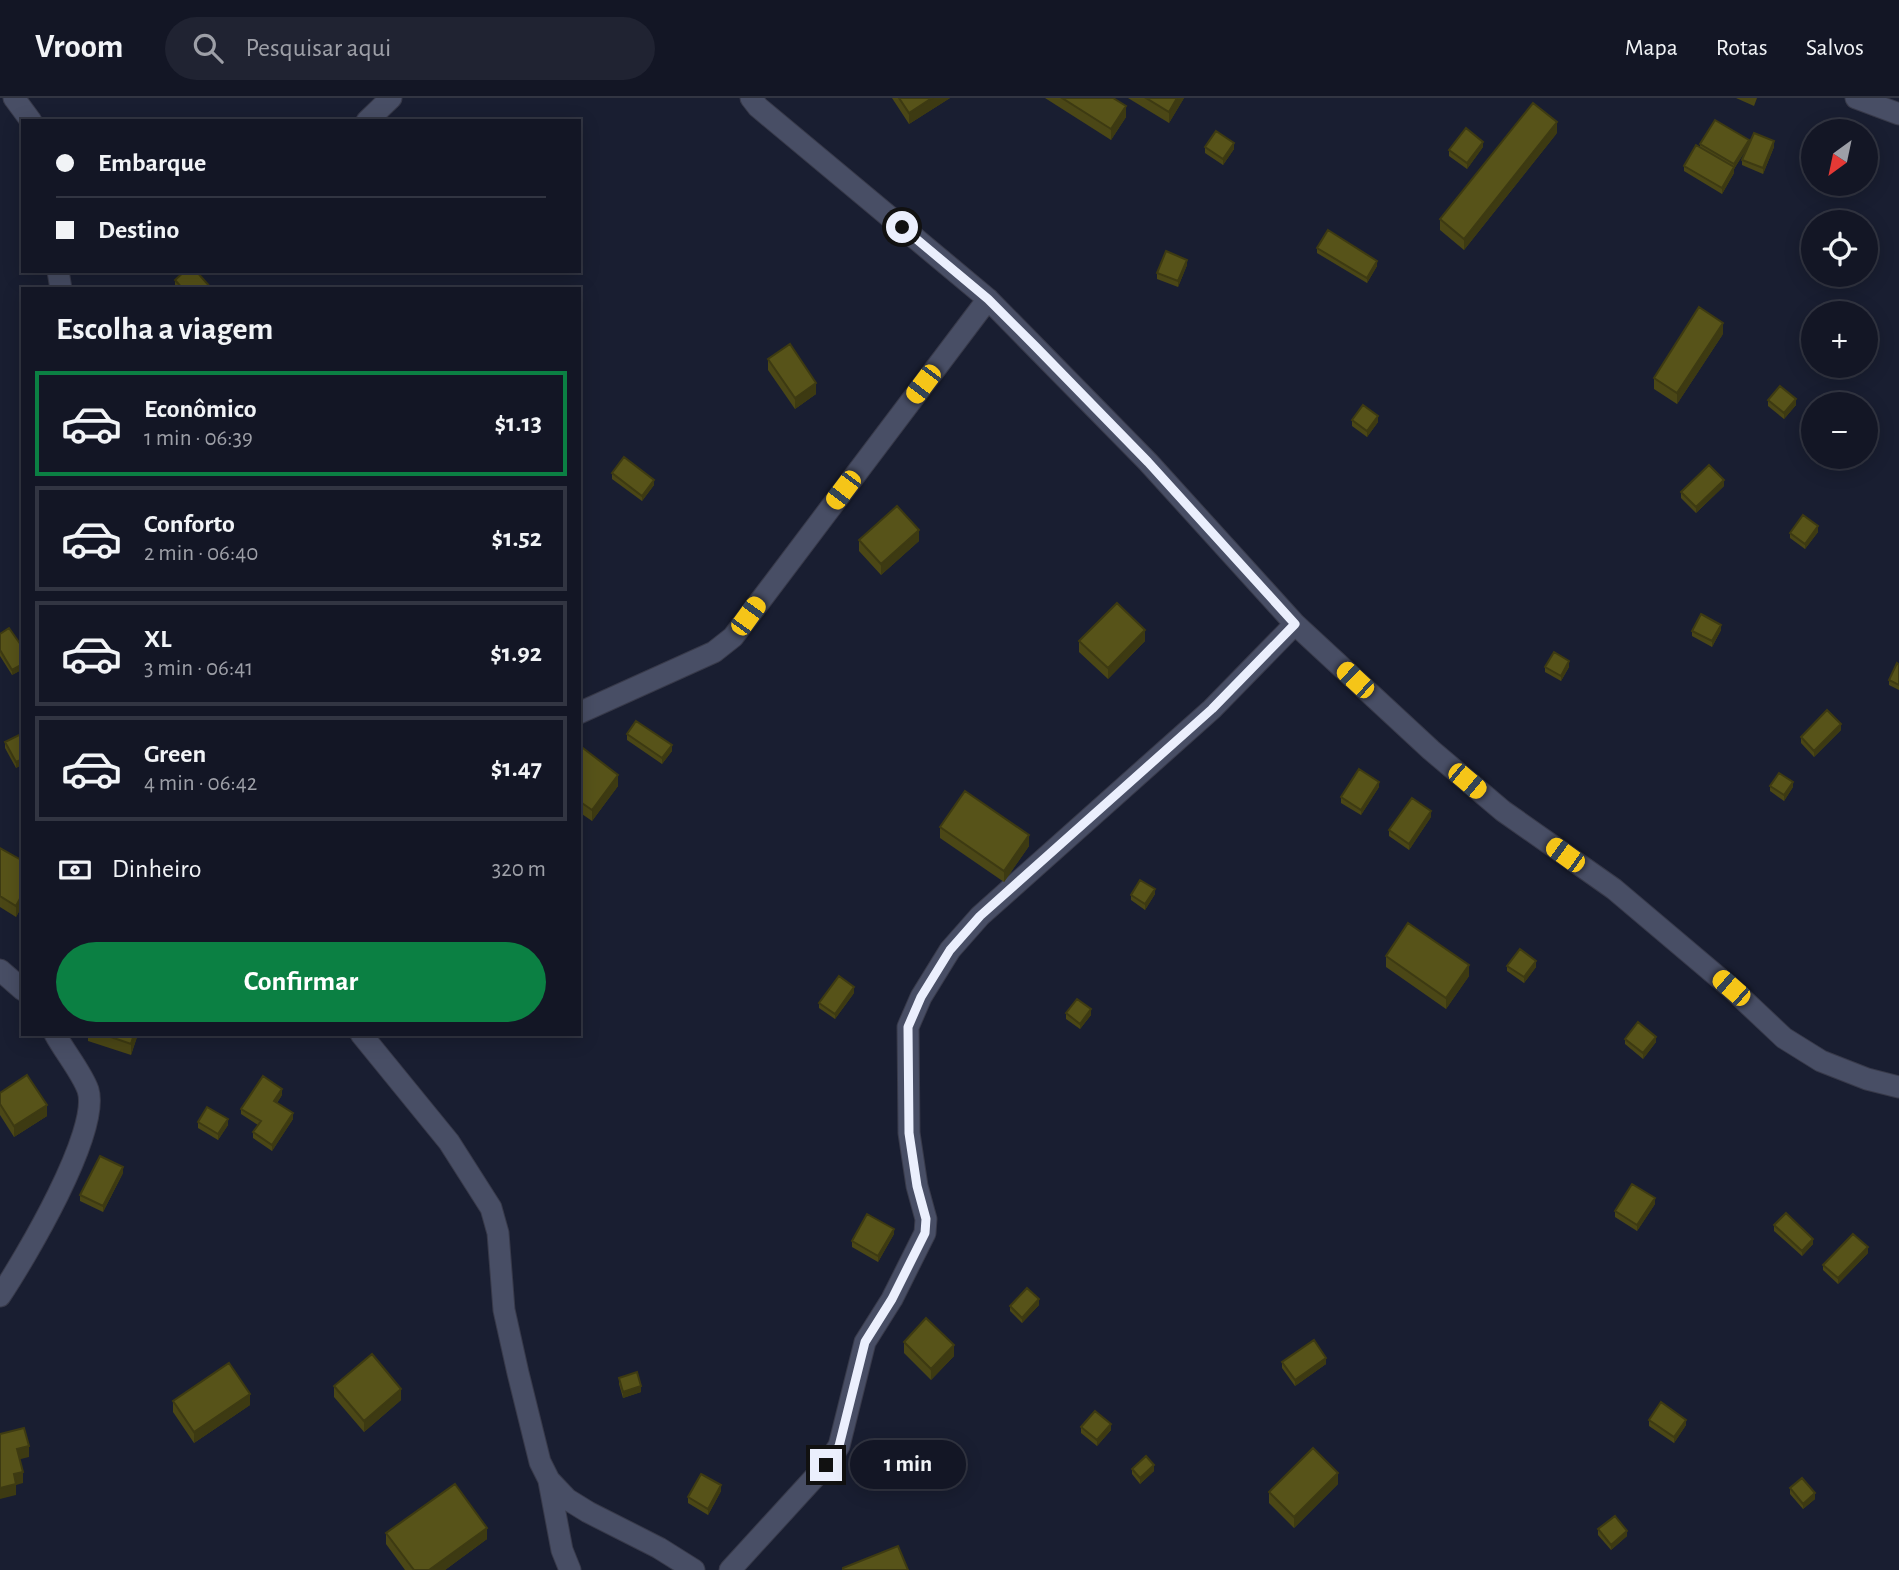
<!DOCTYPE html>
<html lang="pt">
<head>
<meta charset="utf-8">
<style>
	:root { --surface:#131625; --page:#202332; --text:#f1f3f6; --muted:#9d9fa7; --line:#323542; --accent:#0b8043 }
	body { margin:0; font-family:"Alegreya Sans",sans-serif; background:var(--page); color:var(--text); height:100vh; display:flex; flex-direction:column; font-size:26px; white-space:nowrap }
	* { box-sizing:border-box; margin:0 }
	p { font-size:23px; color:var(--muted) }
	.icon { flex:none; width:38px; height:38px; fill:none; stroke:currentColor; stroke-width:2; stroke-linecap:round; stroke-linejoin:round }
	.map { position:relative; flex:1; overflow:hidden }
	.side { position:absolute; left:21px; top:189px; width:560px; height:749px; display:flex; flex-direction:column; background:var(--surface); border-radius:0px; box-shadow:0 4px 18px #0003,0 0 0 2px var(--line) }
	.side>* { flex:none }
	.guide { position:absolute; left:21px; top:21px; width:560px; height:154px; border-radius:0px; box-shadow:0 4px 18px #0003,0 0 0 2px var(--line); display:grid; align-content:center; height:154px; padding:0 35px; background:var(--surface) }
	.needle { width:46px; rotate:213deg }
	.controls { position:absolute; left:1801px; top:21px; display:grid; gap:14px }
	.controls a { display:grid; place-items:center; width:77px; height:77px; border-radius:50%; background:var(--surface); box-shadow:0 4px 18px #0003,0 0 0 2px var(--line); font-size:35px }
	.end { position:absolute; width:32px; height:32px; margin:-16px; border:9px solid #ebeffd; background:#111; box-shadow:0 0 0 4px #111 }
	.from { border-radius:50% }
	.bubble { position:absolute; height:49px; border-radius:24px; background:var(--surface); box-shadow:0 4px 18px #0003,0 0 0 2px var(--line); font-size:23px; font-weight:700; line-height:49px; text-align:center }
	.car { position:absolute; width:21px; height:42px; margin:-21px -10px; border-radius:9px; box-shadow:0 0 5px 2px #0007; background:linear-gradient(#f5c518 24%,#345 0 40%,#f5c518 0 76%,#345 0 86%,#f5c518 0) }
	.guide b { display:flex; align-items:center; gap:24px; height:66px; font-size:26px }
	.guide b+b { border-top:2px solid var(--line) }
	.guide i { width:18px; height:18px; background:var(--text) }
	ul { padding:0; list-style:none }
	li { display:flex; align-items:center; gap:21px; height:105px; margin:0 14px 10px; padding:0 21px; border:4px solid var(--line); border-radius:0px }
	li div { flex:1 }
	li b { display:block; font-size:26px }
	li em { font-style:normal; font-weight:700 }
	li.active { border-color:var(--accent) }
	li>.icon { width:63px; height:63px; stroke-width:1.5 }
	h2 { padding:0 35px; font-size:32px; line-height:84px }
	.pay { display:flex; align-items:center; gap:18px; height:77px; padding:0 35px; font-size:26px }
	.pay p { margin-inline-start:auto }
	.primary-button { display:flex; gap:14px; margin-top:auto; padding:14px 35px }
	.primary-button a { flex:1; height:80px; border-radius:42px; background:var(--accent); color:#fff; font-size:28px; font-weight:700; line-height:80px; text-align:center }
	header { display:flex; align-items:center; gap:42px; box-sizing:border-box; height:98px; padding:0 35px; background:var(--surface); border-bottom:2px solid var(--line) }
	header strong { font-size:33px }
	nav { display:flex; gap:38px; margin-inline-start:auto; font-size:24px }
	.search { width:490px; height:63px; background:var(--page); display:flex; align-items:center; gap:18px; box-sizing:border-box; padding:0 24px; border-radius:38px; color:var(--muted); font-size:26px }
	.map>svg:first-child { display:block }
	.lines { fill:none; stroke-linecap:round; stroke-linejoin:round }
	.minor-casing { stroke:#383a4a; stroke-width:23 }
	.minor { stroke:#484e65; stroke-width:21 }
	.wall { fill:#4b4716 }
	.shaded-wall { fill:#3d3a12 }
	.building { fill:#575319; stroke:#3d3a12; stroke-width:2 }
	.route { stroke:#ebeffd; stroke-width:9 }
</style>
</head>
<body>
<header>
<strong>Vroom</strong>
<div class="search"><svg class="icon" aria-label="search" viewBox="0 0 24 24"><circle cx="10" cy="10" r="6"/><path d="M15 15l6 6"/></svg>Pesquisar aqui</div>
<nav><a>Mapa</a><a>Rotas</a><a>Salvos</a></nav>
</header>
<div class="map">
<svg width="1899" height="1472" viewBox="0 0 1899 1472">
	<rect width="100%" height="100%" fill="#191e31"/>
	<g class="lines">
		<g class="minor-casing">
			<path id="minor" d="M14,0L31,23
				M751,0L758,9L988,201L1148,364L1295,526L1431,652L1503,713L1614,791L1731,890L1784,940L1821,963L1867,981L1899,989
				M1856,0L1899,16
				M367,23L391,0
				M58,173L61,191
				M579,615L714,554L733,539L988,201
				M0,872L23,892
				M361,936L449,1044L491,1110L498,1135L504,1212L518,1275L540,1364L549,1382L567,1401L588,1414L659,1450L694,1472
				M0,1198C24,1162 101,1033 88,992C82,975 64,953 55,936
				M549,1383L562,1452L570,1472
				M730,1472L826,1367L839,1348L865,1244L892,1201L925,1135L926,1121L917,1088L909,1035L908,929L921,899L950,852L980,818L1212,611L1295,526"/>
		</g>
		<use href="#minor" class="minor"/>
	</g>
	<path class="wall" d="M892,0H950L909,26Z
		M1045,0H1113L1126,19L1111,42Z
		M1128,0H1184L1169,25Z
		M1736,0H1757L1754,8Z
		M1557,35L1464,152L1440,132V121Z
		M1700,46H1749L1774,49L1763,76L1742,67V62L1747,50L1734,71V75L1722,96L1684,73V68L1700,49Z
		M1205,49L1234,51L1223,67L1205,55Z
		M1483,49L1467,71L1449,58V52Z
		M1317,150L1377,168L1367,185L1317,155Z
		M1187,167L1178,189L1157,181V175Z
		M175,182L212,191H175Z
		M1723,236L1677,306L1654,291V280Z
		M768,261L816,296L795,311L768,272Z
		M1768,302L1796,307L1784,321L1768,308Z
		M1352,322L1378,324L1367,339L1352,328Z
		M612,375L654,387L642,403L612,381Z
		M1724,388L1696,415L1681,400V394Z
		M1818,434L1805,451L1790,440V435Z
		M859,442L919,443L881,477L859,453Z
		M1721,532L1712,549L1692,538V533Z
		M0,536L23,550V571L12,577L0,558Z
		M1079,543H1145L1108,581L1079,554Z
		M1899,567V592L1889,587V582Z
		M1545,569H1569L1561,583L1545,574Z
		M1841,632L1814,659L1801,645V639Z
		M23,635V666L16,670L5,650V644Z
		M627,636L672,653L662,666L627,642Z
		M579,647L618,688L592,723L579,714Z
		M1770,688L1793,689L1784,703L1770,693Z
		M1379,689L1361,717L1341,705V699Z
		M1431,719L1409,752L1389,738V732Z
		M940,729L1029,748L1004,784L940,740Z
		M0,750L23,763V806L16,819L0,809Z
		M1155,796L1145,812L1131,802V797Z
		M1386,858L1469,878L1446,911L1386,869Z
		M1507,868L1536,869L1524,885L1507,873Z
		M854,895L835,921L819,910V905Z
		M1066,915L1091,917L1080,931L1066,921Z
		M88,936H138L131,957L88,943Z
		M1625,941L1656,944L1643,961L1625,946Z
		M0,995L47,1018L14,1039L0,1017Z
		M282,997L277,1005L293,1021L272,1053L253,1040V1034L258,1027L241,1016V1011Z
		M198,1024L228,1027L218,1042L198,1030Z
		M123,1075L103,1114L80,1103V1097Z
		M1655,1106L1637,1133L1615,1119V1113Z
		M1774,1127L1813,1146L1802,1158L1774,1133Z
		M894,1136L878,1164L852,1149V1143Z
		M1868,1155L1838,1186L1823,1172V1167Z
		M1039,1207L1022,1225L1010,1213V1208Z
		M904,1244L954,1258L931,1282L904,1255Z
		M1282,1264L1326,1266L1295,1288L1282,1270Z
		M619,1280L641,1294L623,1300L619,1286Z
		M334,1288L401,1302L364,1334L334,1299Z
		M173,1303L250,1307L194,1345L173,1314Z
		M1649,1322L1686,1327L1674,1345L1649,1328Z
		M1081,1329L1111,1332L1097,1348L1081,1335Z
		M1132,1371L1154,1373L1140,1386L1132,1376Z
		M1338,1386L1294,1430L1269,1405V1394Z
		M1790,1390L1815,1401L1803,1411L1790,1396Z
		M721,1393L708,1417L688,1405V1399Z
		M1598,1431L1627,1438L1611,1452L1598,1437Z
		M386,1435L487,1441L445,1472H405L386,1446Z"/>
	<path class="shaded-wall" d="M932,0H950L909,26V15Z
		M1177,0H1184L1169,25V14Z
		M1126,8V19L1111,42V31Z
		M1557,24V35L1464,152V141Z
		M1749,42V47L1734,71V75L1722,96V90L1734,70V66Z
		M1774,43V49L1763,76V70Z
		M1483,44V49L1467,71V65Z
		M1234,45V51L1223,67V61Z
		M1187,162V167L1178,189V183Z
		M1377,163V168L1367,185V180Z
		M1723,225V236L1677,306V295Z
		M816,285V296L795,311V300Z
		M1796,301V307L1784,321V315Z
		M1378,318V324L1367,339V333Z
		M654,382V387L642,403V398Z
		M1724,382V388L1696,415V409Z
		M1818,428V434L1805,451V446Z
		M919,432V443L881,477V466Z
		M1721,527V532L1712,549V543Z
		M1145,532V543L1108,581V570Z
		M1569,563V569L1561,583V578Z
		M23,566V571L12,577V572Z
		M1841,626V632L1814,659V653Z
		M672,647V653L662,666V660Z
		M23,661V666L16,670V664Z
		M618,677V688L592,723V712Z
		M1379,684V689L1361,717V712Z
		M1793,684V689L1784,703V697Z
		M1431,713V719L1409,752V746Z
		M1029,737V748L1004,784V773Z
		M1155,791V796L1145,812V806Z
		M23,795V806L16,819V808Z
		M1536,863V869L1524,885V879Z
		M1469,867V878L1446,911V900Z
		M854,889V895L835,921V916Z
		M1091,911V917L1080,931V926Z
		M134,936H138L131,957V946Z
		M1656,939V944L1643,961V955Z
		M282,991V997L274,1009V1003Z
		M47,1007V1018L14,1039V1028Z
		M293,1015V1021L272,1053V1047Z
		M228,1021V1027L218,1042V1036Z
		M123,1069V1075L103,1114V1108Z
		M1655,1100V1106L1637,1133V1127Z
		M894,1131V1136L878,1164V1158Z
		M1813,1141V1146L1802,1158V1153Z
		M1868,1149V1155L1838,1186V1180Z
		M1039,1201V1207L1022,1225V1220Z
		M954,1247V1258L931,1282V1271Z
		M1326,1260V1266L1295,1288V1282Z
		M641,1288V1294L623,1300V1294Z
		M401,1291V1302L364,1334V1323Z
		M250,1296V1307L194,1345V1334Z
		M1686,1322V1327L1674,1345V1339Z
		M1111,1326V1332L1097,1348V1342Z
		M29,1348V1359L17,1362V1351Z
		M1154,1367V1373L1140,1386V1380Z
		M23,1374V1385L16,1387V1397L0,1401V1390L14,1376Z
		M1338,1375V1386L1294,1430V1419Z
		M721,1387V1393L708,1417V1411Z
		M1815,1395V1401L1803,1411V1406Z
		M487,1430V1441L445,1472H429Z
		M1627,1433V1438L1611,1452V1447Z"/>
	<path class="building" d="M899,0H932L909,15Z
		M1062,0H1113L1126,8L1111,31Z
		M1146,0H1177L1169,14Z
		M1533,5L1557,24L1464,141L1440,121Z
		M1715,22L1749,42L1734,66L1700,46Z
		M1466,30L1483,44L1467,65L1449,52Z
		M1216,33L1234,45L1223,61L1205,49Z
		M1754,35L1774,43L1763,70L1742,62Z
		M1696,47L1734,69L1722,90L1684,68Z
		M1328,132L1377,163L1367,180L1317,150Z
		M1166,153L1187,162L1178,183L1157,175Z
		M185,173H196L212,191H183L175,182Z
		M1699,209L1723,225L1677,295L1654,280Z
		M790,246L816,285L795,300L768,261Z
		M1780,288L1796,301L1784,315L1768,302Z
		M1363,307L1378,318L1367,333L1352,322Z
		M624,359L654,382L642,398L612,375Z
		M1709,367L1724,382L1696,409L1681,394Z
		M897,408L919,432L881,466L859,442Z
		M1803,417L1818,428L1805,446L1790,435Z
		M1117,505L1145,532L1108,570L1079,543Z
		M1701,516L1721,527L1712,543L1692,533Z
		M9,530L23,550V566L12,572L0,552V536Z
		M1554,554L1569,563L1561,578L1545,569Z
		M1897,565L1899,567V587L1889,582Z
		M1827,612L1841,626L1814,653L1801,639Z
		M636,623L672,647L662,660L627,636Z
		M23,635V661L16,664L5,644Z
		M579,647L618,677L592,712L579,703Z
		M1359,671L1379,684L1361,712L1341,699Z
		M1779,675L1793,684L1784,697L1770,688Z
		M965,693L1029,737L1004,773L940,729Z
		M1412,700L1431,713L1409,746L1389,732Z
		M0,750L23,763V795L16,808L0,798Z
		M1140,782L1155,791L1145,806L1131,797Z
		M1408,825L1469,867L1446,900L1386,858Z
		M1520,851L1536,863L1524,879L1507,868Z
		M839,878L854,889L835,916L819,905Z
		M1077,901L1091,911L1080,926L1066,915Z
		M1638,924L1656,939L1643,955L1625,941Z
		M102,936H134L131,946Z
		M27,977L47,1007L14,1028L0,1006V995Z
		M263,978L282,991L274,1003L293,1015L272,1047L253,1034L261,1023L241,1011Z
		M207,1009L228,1021L218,1036L198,1024Z
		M100,1058L123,1069L103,1108L80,1097Z
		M1632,1086L1655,1100L1637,1127L1615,1113Z
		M1786,1115L1813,1141L1802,1153L1774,1127Z
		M867,1116L894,1131L878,1158L852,1143Z
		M1853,1136L1868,1149L1838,1180L1823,1167Z
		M1027,1190L1039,1201L1022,1220L1010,1208Z
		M926,1220L954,1247L931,1271L904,1244Z
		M1314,1242L1326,1260L1295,1282L1282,1264Z
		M372,1256L401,1291L364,1323L334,1288Z
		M229,1265L250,1296L194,1334L173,1303Z
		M637,1274L641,1288L623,1294L619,1280Z
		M1661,1304L1686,1322L1674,1339L1649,1322Z
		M1095,1313L1111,1326L1097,1342L1081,1329Z
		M24,1330L29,1348L17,1351L23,1374L14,1376L16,1386L0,1390V1336Z
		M1313,1350L1338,1375L1294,1419L1269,1394Z
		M1146,1358L1154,1367L1140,1380L1132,1371Z
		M701,1376L721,1387L708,1411L688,1399Z
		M1802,1380L1815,1395L1803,1406L1790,1390Z
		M455,1386L487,1430L429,1472H414L386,1435Z
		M1615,1418L1627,1433L1611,1447L1598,1431Z
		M898,1448L908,1472H843V1470Z"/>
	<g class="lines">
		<path class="route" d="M826,1367L839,1348L865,1244L892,1201L925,1135L926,1121L917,1088L909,1035L908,929L921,899L950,852L980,818L1212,611L1295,526L1148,364L1035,248L988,201L902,129"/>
	</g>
</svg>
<div class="controls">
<a><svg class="needle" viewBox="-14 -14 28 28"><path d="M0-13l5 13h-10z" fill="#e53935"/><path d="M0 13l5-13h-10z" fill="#9d9fa7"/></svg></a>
<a><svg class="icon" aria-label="locate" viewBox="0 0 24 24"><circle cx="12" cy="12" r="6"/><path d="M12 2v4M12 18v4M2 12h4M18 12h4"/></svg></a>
<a>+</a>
<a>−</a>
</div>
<i class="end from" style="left:902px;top:129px"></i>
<i class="end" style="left:826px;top:1367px"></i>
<div class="bubble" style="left:850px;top:1342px;width:116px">1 min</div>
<i class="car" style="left:923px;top:286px;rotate:217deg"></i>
<i class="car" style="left:843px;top:392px;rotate:217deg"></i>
<i class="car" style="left:748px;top:518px;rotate:36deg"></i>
<i class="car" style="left:1355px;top:582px;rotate:313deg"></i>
<i class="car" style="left:1467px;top:683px;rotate:130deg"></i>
<i class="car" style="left:1565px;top:757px;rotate:306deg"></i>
<i class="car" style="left:1731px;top:890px;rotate:311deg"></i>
<div class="guide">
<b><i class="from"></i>Embarque</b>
<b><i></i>Destino</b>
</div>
<section class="side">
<h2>Escolha a viagem</h2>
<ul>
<li class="active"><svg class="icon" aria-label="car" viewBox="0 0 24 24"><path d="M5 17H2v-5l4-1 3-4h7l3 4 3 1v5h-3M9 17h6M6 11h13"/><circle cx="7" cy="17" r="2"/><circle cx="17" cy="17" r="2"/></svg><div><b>Econômico</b><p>1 min · 06:39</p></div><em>$1.13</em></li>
<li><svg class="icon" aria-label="car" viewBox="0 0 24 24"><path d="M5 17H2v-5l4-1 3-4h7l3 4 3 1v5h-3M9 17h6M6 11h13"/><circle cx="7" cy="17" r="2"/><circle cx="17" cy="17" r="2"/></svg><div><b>Conforto</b><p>2 min · 06:40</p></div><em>$1.52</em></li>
<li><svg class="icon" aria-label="car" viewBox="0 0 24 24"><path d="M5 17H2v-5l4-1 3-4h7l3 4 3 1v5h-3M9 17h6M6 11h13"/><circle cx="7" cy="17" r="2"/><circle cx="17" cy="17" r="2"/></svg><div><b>XL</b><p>3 min · 06:41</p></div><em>$1.92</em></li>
<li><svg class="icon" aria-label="car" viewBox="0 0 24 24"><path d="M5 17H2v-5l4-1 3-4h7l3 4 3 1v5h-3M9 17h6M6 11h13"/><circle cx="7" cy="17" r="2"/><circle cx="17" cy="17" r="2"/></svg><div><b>Green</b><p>4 min · 06:42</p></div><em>$1.47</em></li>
</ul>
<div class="pay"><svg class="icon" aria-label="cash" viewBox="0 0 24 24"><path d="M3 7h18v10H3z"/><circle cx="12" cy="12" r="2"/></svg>Dinheiro<p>320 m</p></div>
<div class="primary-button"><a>Confirmar</a></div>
</section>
</div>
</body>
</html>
